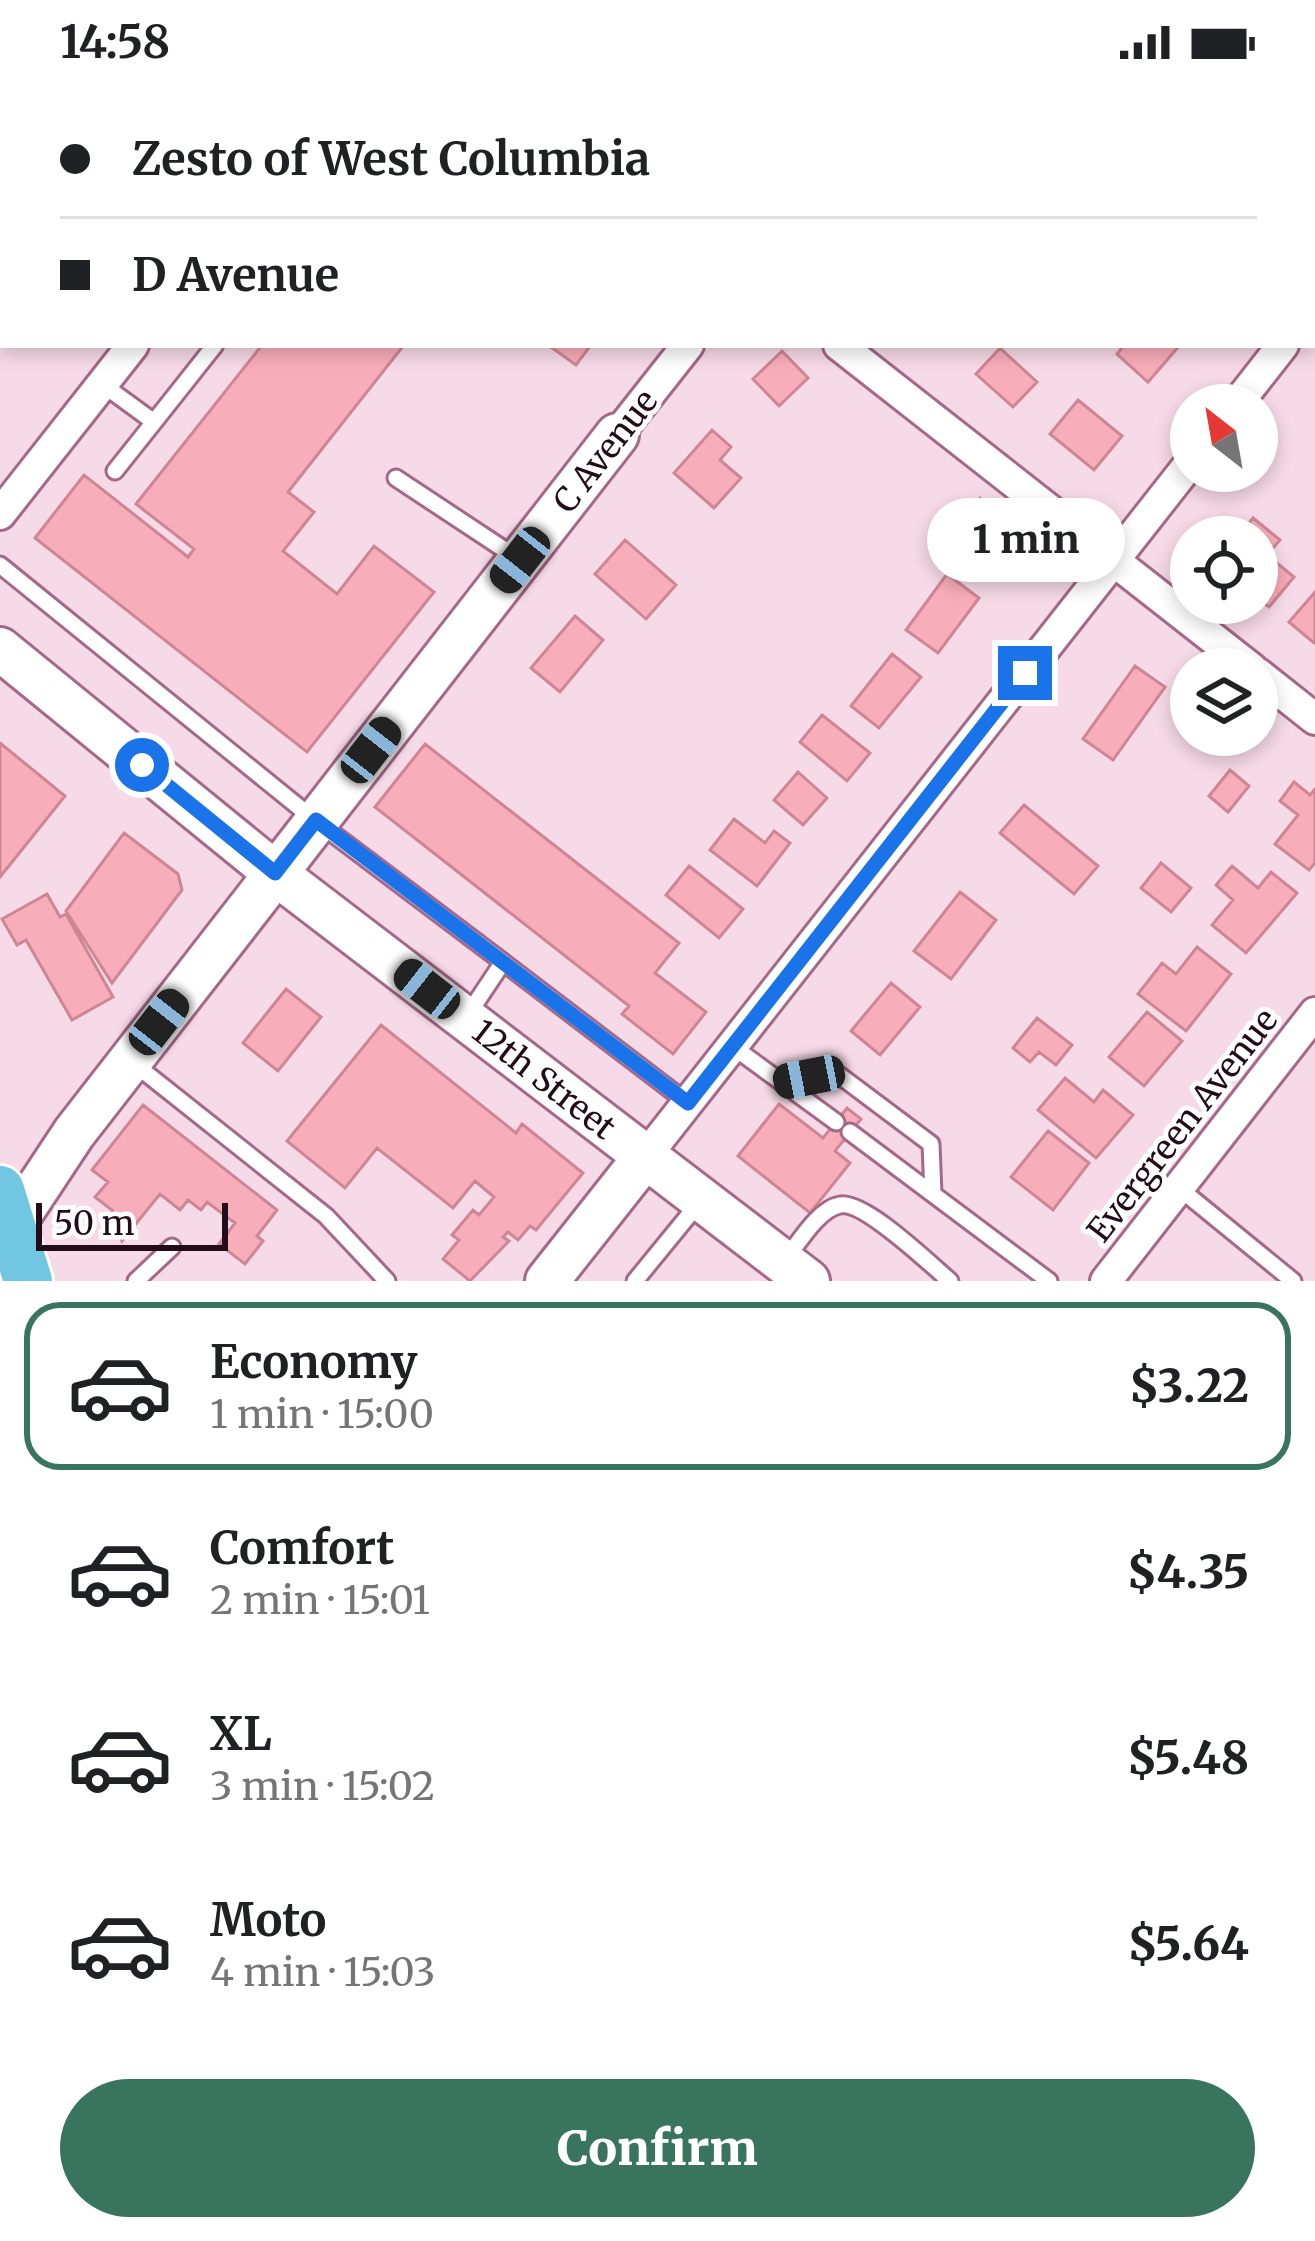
<!DOCTYPE html>
<html lang="en">
<head>
<meta charset="utf-8">
<style>
	:root { --surface:#fff; --page:#f2f2f2; --text:#202124; --muted:#757577; --line:#e0e0e0; --accent:#39745f }
	body { margin:0; font-family:Merriweather,serif; background:var(--page); color:var(--text); height:100vh; display:flex; flex-direction:column; font-size:45px; white-space:nowrap }
	* { box-sizing:border-box; margin:0 }
	p { font-size:39px; color:var(--muted) }
	.icon { flex:none; width:66px; height:66px; fill:none; stroke:currentColor; stroke-width:2; stroke-linecap:round; stroke-linejoin:round }
	.map { position:relative; height:1197px; overflow:hidden }
	.panel { display:flex; flex-direction:column; background:var(--surface); flex:1 }
	.panel>* { flex:none }
	.hud { position:absolute; left:0px; top:0px; width:1317px; height:264px; box-shadow:0 6px 18px #0003; display:grid; align-content:center; height:264px; padding:0 60px; background:var(--surface) }
	.needle { width:78px; rotate:329deg }
	.fabs { position:absolute; left:1170px; top:300px; display:grid; gap:24px }
	.fabs a { display:grid; place-items:center; width:108px; height:108px; border-radius:50%; background:var(--surface); box-shadow:0 6px 18px #0003; font-size:60px }
	.scale { position:absolute; left:36px; bottom:30px; width:192px; box-sizing:border-box; padding-left:12px; border:6px solid #230c19; border-top:0; font-size:33px; line-height:42px; white-space:nowrap; color:#230c19; -webkit-text-stroke:9px #fff; paint-order:stroke }
	.end { position:absolute; width:54px; height:54px; margin:-27px; border:15px solid #1a73e8; background:#fff; box-shadow:0 0 0 6px #fff }
	.from { border-radius:50% }
	.bubble { position:absolute; height:84px; border-radius:42px; background:var(--surface); box-shadow:0 6px 18px #0003; font-size:39px; font-weight:800; line-height:84px; text-align:center }
	.car { position:absolute; width:36px; height:72px; margin:-36px -18px; border-radius:15px; box-shadow:0 0 9px 3px #0007; background:linear-gradient(#222 24%,#8ab4d8 0 40%,#222 0 76%,#8ab4d8 0 86%,#222 0) }
	.hud b { display:flex; align-items:center; gap:42px; height:114px; font-size:45px }
	.hud b+b { border-top:3px solid var(--line) }
	.hud i { width:30px; height:30px; background:var(--text) }
	ul { padding:21px 0 0; list-style:none }
	li { display:flex; align-items:center; gap:36px; height:168px; margin:0 24px 18px; padding:0 36px; border:6px solid transparent; border-radius:36px }
	li div { flex:1 }
	li b { display:block; font-size:45px }
	li em { font-style:normal; font-weight:800 }
	li.active { border-color:var(--accent) }
	li>.icon { width:108px; height:108px; stroke-width:1.5 }
	.button { display:flex; gap:24px; margin-top:auto; padding:24px 60px }
	.button a { flex:1; height:138px; border-radius:72px; background:var(--accent); color:#fff; font-size:48px; font-weight:800; line-height:138px; text-align:center }
	.status { display:flex; justify-content:space-between; align-items:center; height:84px; padding:0 60px; background:var(--surface); direction:ltr }
	.status svg { height:33px; fill:currentColor }
	.map>svg:first-child { display:block }
	.building { fill:#f8adba; stroke:#cf8694; stroke-width:3 }
	.lines { fill:none; stroke-linecap:round; stroke-linejoin:round }
	.lane-casing { stroke:#a66888; stroke-width:21 }
	.street-casing { stroke:#a66888; stroke-width:36 }
	.secondary-casing { stroke:#a66888; stroke-width:48 }
	.primary-casing { stroke:#fff; stroke-width:54 }
	.lane { stroke:#fff; stroke-width:15 }
	.street { stroke:#fff; stroke-width:30 }
	.secondary { stroke:#fff; stroke-width:42 }
	.primary { stroke:#71c6e2; stroke-width:48 }
	.route { stroke:#1a73e8; stroke-width:15 }
	.labels { text-anchor:middle; stroke-width:10; stroke-linejoin:round; paint-order:stroke }
	.street-label { font-size:33px; fill:#230c19; stroke:#fff }
</style>
</head>
<body>
<div class="status"><b>14:58</b><svg viewBox="0 0 49 12"><path d="M0 12V9h3v3zM5 12V6h3v6zM10 12V3h3v9zM15 12V0h3v12zM26 1h20v11H26zM47 4h2v5h-2z"/></svg></div>
<div class="map">
<svg width="1315" height="1197" viewBox="0 0 1315 1197">
	<rect width="100%" height="100%" fill="#f6dae7"/>
	<path class="building" d="M104,0H175L179,3H108Z
		M998,0H1053L997,3Z
		M262,261H404L288,408L314,428L283,467L337,510L374,462L434,508L307,668L35,454L84,391L188,473L194,465L136,420Z
		M548,261H591L576,281Z
		M1124,261H1180L1148,298L1117,270Z
		M1000,264L1037,298L1013,323L976,290Z
		M782,267L808,294L779,322L753,295Z
		M1078,316L1122,352L1094,386L1050,350Z
		M712,346L731,363L720,376L741,394L714,424L674,389Z
		M980,414L1026,455L1000,485L953,444Z
		M1253,434L1280,456L1267,471L1294,493L1269,523L1257,514V453H1238Z
		M625,456L676,501L646,535L595,490Z
		M947,490L979,514L938,569L906,546Z
		M1315,508V559H1314L1289,538Z
		M575,532L603,556L560,608L531,584Z
		M892,570L921,593L879,644L851,622Z
		M1135,582L1165,603L1113,676L1083,655Z
		M822,631L870,669L847,697L800,658Z
		M0,659L65,712L0,793Z
		M425,660L679,859L655,889L706,928L673,970L622,930L629,922L375,723Z
		M1230,686L1249,702L1228,728L1209,712Z
		M798,688L827,714L803,741L774,716Z
		M1294,698L1310,711L1315,705V779L1309,786L1275,760L1298,731L1280,717Z
		M1024,721L1098,782L1074,810L1000,749Z
		M734,735L765,759L774,747L790,759L757,802L710,766Z
		M124,749L178,790L182,806L112,899L66,827Z
		M1161,779L1191,804L1171,828L1141,804Z
		M689,782L743,825L719,854L666,811Z
		M1232,782L1258,804L1271,788L1297,809L1246,869L1212,841L1233,816L1216,801Z
		M960,808L996,836L951,895L914,867Z
		M47,810L60,833L66,830L113,913L72,936L26,856L17,861L2,835Z
		M1197,863L1231,890L1186,947L1138,910L1162,879L1176,890Z
		M891,899L920,923L880,971L851,947Z
		M286,905L321,933L278,987L243,959Z
		M1147,928L1182,957L1144,1002L1109,973Z
		M1037,934L1072,961L1056,981L1039,968L1030,978L1013,964Z
		M381,941L516,1049L522,1040L583,1089L536,1146L530,1142L518,1156L508,1148L503,1153L509,1157L470,1197L443,1175L459,1156L452,1151L473,1126L479,1131L494,1113L475,1097L453,1124L377,1064L345,1104L287,1057Z
		M1065,994L1094,1018L1103,1006L1133,1031L1096,1074L1038,1026Z
		M779,1020L823,1054L847,1024L861,1035L835,1067L850,1079L810,1129L738,1072Z
		M143,1021L277,1126L257,1152L263,1157L245,1180L219,1160L235,1139L207,1118L201,1126L188,1116L180,1126L160,1110L122,1157L113,1127L95,1113L108,1098L92,1086Z
		M1048,1047L1089,1079L1053,1126L1011,1093Z"/>
	<g class="lines">
		<g class="lane-casing">
			<path id="lane" d="M102,300L154,338L215,261
				M115,387L154,338
				M396,394L517,474
				M0,481L316,737L503,878
				M467,932L503,878L688,1019
				M732,962L836,1038
				M132,978L326,1132L387,1197
				M782,999L835,988L931,1060L933,1110
				M850,1048L1049,1197
				M1179,1104L1293,1197
				M785,1176C798,1160 818,1125 840,1121C864,1116 930,1180 950,1197
				M136,1197L172,1163
				M635,1197L698,1120"/>
		</g>
		<g class="street-casing">
			<path id="street" d="M506,0L510,3
				M331,3L333,0
				M895,3L897,0
				M1314,222L1315,221
				M839,261L1252,585
				M1236,321L1283,261
				M617,351L688,261
				M0,430L133,261
				M1257,589L1315,635
				M645,1073L1191,378
				M1106,1197L1315,929"/>
		</g>
		<g class="secondary-casing">
			<path id="secondary" d="M0,565L275,789L808,1197
				M0,1161L74,1049L617,351
				M547,1197L645,1073"/>
		</g>
		<g class="primary-casing">
			<path id="primary" d="M0,1106L28,1197"/>
		</g>
		<use href="#lane" class="lane"/>
		<use href="#street" class="street"/>
		<use href="#secondary" class="secondary"/>
		<use href="#primary" class="primary"/>
	</g>
	<g class="lines">
		<path class="route" d="M142,681L275,789L316,736L688,1019L1025,589"/>
	</g>
	<g class="labels">
		<g class="street-label">
			<text transform="translate(605 367) rotate(-52)" y="12">C Avenue</text>
			<text transform="translate(544 995) rotate(38)" y="12">12th Street</text>
			<text transform="translate(1182 1041) rotate(-52)" y="12">Evergreen Avenue</text>
		</g>
	</g>
</svg>
<div class="fabs">
<a><svg class="needle" viewBox="-14 -14 28 28"><path d="M0-13l5 13h-10z" fill="#e53935"/><path d="M0 13l5-13h-10z" fill="#757577"/></svg></a>
<a><svg class="icon" aria-label="locate" viewBox="0 0 24 24"><circle cx="12" cy="12" r="6"/><path d="M12 2v4M12 18v4M2 12h4M18 12h4"/></svg></a>
<a><svg class="icon" aria-label="layers" viewBox="0 0 24 24"><path d="M12 4l9 5-9 5-9-5zM3 14l9 5 9-5"/></svg></a>
</div>
<div class="scale">50 m</div>
<i class="end from" style="left:142px;top:681px"></i>
<i class="end" style="left:1025px;top:589px"></i>
<div class="bubble" style="left:927px;top:414px;width:198px">1 min</div>
<i class="car" style="left:520px;top:476px;rotate:218deg"></i>
<i class="car" style="left:371px;top:666px;rotate:38deg"></i>
<i class="car" style="left:427px;top:905px;rotate:308deg"></i>
<i class="car" style="left:159px;top:938px;rotate:38deg"></i>
<i class="car" style="left:809px;top:993px;rotate:259deg"></i>
<div class="hud">
<b><i class="from"></i>Zesto of West Columbia</b>
<b><i></i>D Avenue</b>
</div>
</div>
<section class="panel">
<ul>
<li class="active"><svg class="icon" aria-label="car" viewBox="0 0 24 24"><path d="M5 17H2v-5l4-1 3-4h7l3 4 3 1v5h-3M9 17h6M6 11h13"/><circle cx="7" cy="17" r="2"/><circle cx="17" cy="17" r="2"/></svg><div><b>Economy</b><p>1 min · 15:00</p></div><em>$3.22</em></li>
<li><svg class="icon" aria-label="car" viewBox="0 0 24 24"><path d="M5 17H2v-5l4-1 3-4h7l3 4 3 1v5h-3M9 17h6M6 11h13"/><circle cx="7" cy="17" r="2"/><circle cx="17" cy="17" r="2"/></svg><div><b>Comfort</b><p>2 min · 15:01</p></div><em>$4.35</em></li>
<li><svg class="icon" aria-label="car" viewBox="0 0 24 24"><path d="M5 17H2v-5l4-1 3-4h7l3 4 3 1v5h-3M9 17h6M6 11h13"/><circle cx="7" cy="17" r="2"/><circle cx="17" cy="17" r="2"/></svg><div><b>XL</b><p>3 min · 15:02</p></div><em>$5.48</em></li>
<li><svg class="icon" aria-label="car" viewBox="0 0 24 24"><path d="M5 17H2v-5l4-1 3-4h7l3 4 3 1v5h-3M9 17h6M6 11h13"/><circle cx="7" cy="17" r="2"/><circle cx="17" cy="17" r="2"/></svg><div><b>Moto</b><p>4 min · 15:03</p></div><em>$5.64</em></li>
</ul>
<div class="button"><a>Confirm</a></div>
</section>
</body>
</html>
